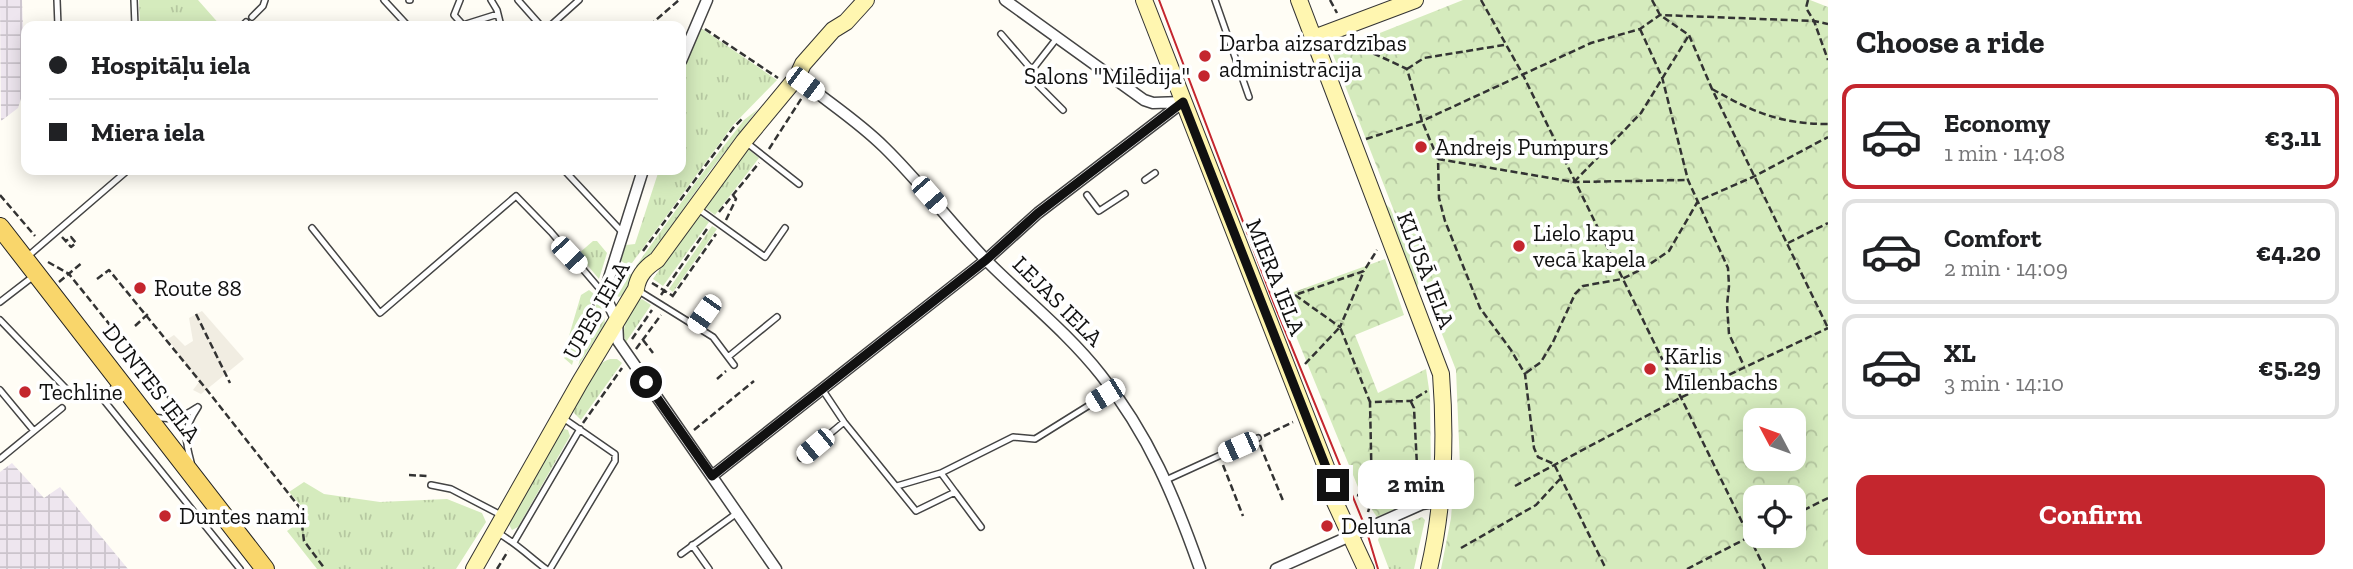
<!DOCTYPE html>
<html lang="en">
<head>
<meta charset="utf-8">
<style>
	:root { --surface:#fff; --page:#f2f2f2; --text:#202124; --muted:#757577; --line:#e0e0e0; --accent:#c4262e }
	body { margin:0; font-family:"Zilla Slab",serif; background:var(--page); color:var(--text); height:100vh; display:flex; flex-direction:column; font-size:26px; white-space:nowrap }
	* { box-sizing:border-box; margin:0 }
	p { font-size:23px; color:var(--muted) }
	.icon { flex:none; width:38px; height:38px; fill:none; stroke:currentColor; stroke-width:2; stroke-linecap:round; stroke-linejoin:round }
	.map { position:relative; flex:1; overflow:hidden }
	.panel { display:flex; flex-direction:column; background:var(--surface); width:525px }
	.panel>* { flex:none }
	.top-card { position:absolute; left:21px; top:21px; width:665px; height:154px; border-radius:14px; box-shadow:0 4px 18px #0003; display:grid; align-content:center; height:154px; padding:0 28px; background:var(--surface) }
	.needle { width:46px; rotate:311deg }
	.tools { position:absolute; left:1743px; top:408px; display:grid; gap:14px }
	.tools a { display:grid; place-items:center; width:63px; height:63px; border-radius:14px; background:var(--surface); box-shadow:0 4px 18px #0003; font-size:35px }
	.end { position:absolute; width:32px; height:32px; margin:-16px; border:9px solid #111; background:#fff; box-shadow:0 0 0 4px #fff }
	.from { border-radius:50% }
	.bubble { position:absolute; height:49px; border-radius:14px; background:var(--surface); box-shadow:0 4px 18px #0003; font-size:23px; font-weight:800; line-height:49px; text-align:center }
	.car { position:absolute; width:21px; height:42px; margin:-21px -10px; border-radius:9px; box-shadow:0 0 5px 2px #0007; background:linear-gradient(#fff 24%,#345 0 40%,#fff 0 76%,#345 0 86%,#fff 0) }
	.top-card b { display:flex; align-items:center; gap:24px; height:66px; font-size:26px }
	.top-card b+b { border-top:2px solid var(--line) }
	.top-card i { width:18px; height:18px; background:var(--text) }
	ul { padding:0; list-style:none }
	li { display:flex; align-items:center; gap:21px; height:105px; margin:0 14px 10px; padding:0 14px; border:4px solid var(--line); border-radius:14px }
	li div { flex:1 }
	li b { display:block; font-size:26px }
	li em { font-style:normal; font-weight:800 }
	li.on { border-color:var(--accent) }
	li>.icon { width:63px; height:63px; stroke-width:1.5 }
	h2 { padding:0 28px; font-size:32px; line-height:84px }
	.action { display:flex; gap:14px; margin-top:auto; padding:14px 28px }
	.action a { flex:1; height:80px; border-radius:14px; background:var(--accent); color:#fff; font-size:28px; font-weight:800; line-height:80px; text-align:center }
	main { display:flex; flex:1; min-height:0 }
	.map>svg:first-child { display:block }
	.industrial { fill:url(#industrial-grid) }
	.grass { fill:url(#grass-tufts) }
	.park { fill:url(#park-crowns); fill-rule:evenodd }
	.plaza { fill:#f1ede2 }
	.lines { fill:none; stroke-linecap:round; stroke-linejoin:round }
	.lane-casing { stroke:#444; stroke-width:8 }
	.street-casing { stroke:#444; stroke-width:13 }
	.secondary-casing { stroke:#333; stroke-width:18 }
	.primary-casing { stroke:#222; stroke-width:20 }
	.path { stroke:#333; stroke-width:2.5; stroke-dasharray:7 3.5; stroke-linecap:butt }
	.lane { stroke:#fff; stroke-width:5 }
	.street { stroke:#fff; stroke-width:10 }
	.secondary { stroke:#fff6b0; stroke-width:16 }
	.primary { stroke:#f9d66b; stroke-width:18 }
	.tram { stroke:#c4262e; stroke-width:2 }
	.route { stroke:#111; stroke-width:9 }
	.poi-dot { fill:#c4262e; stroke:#fff; stroke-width:2.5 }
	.labels { text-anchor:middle; stroke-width:7; stroke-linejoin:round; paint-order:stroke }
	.poi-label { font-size:23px; fill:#111; stroke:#fff; text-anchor:start }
	.street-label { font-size:23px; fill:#111; stroke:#fff }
</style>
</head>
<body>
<main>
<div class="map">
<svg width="1828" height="569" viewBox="0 0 1828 569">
	<defs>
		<pattern id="industrial-grid" width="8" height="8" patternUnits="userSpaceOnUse" patternTransform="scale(1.75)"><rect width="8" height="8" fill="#eee6ef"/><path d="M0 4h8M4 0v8" fill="none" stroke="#cbc4cc"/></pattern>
		<pattern id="grass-tufts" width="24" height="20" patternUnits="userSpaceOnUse" patternTransform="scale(1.75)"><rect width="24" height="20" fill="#d5ebbd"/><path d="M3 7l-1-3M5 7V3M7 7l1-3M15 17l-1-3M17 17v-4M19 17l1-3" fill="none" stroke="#b6c8a1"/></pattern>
		<pattern id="park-crowns" width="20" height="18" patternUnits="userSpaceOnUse" patternTransform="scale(1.75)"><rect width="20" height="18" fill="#d5ebbd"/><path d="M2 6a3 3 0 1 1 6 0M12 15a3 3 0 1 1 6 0" fill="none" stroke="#b6c8a1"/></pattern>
	</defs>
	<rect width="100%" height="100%" fill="#fffdf5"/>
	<path class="industrial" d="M0,0H22L25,86L18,108L1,121Z
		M12,463L44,498L60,487L128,569H0V472Z"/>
	<path class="grass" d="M139,0H198L221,26H140Z
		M701,28L777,80L733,125L632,263L626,264L621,261L626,245L635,244L659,170H681V76Z
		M758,109L710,171L639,272L636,266L698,179L744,120Z
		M748,149L759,158L715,215L704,207Z
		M1380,199L1390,208L1420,277L1417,288Z
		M698,214L709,222L663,286L653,279Z
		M712,226L717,229L673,292L669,289Z
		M593,241H597L607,253L599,279L578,254Z
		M619,267L635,277L624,294L619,297L612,293Z
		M589,290L594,294L572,365L564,358V353L581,295Z
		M642,299L651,305L626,342C619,325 631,314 639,300Z
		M597,301L604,312L605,324L578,366Z
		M610,359H617L622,363L581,420L573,412V407C582,391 592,364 610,359Z
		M564,429L568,430L570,436L518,527L512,530L508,523L560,430Z
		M304,482L324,494L380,502L447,499L482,513L486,522L456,569H317L287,531L309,515L289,492Z
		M1422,517L1425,520L1414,569H1389L1378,540L1380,535Z"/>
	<path class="park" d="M1463,0H1810L1828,7V569H1441L1451,518L1454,478L1460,466L1456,370L1332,52ZM1755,420H1794V458H1755ZM1755,497H1794V536H1755Z
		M1385,259L1404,315L1355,335L1378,393L1426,369L1430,396L1431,478L1423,497L1377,517L1360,492L1280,297Z"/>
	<path class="plaza" d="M202,311L244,359L201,394L193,390L199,382L168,339L174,335L185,346L193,341L189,318Z"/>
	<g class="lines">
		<g class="lane-casing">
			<path id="lane" d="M57,0L58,26
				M134,0L135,26
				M384,0L408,26
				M409,0H410
				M460,0L454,15L463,25L498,14
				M491,0L497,10L501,26
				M518,0L541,26
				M1215,0L1249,97
				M252,17L263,6L265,0
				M242,26L246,22
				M550,26L579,0
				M1001,34L1038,77V85L1063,110
				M1032,70L1057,38
				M747,143L799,184
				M564,170L623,233
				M1145,180L1155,173
				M1087,195L1099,211L1125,194
				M697,208L765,257L785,228
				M312,228L380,313L516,196L551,232L604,294
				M27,257L128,170
				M639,291L713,337L734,365
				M0,302L35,275
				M0,320L75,398
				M696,326L712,302
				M728,357L777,317
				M118,384L102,398L240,569
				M822,389L844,422L916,511L955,492L981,527
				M0,390L34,431
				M153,417C171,420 180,419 196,408
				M801,458L844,422
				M0,459L62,408
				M191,462C184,436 183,430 198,407
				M941,473L1013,437L1035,439L1112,391
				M1166,480L1258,438
				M431,485L451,489L501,515
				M897,486L941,473L955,492
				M498,533C516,543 530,557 546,569
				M514,542L580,429
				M692,545L709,569
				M681,554L737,513
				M550,569L615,461V454L563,418"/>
		</g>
		<g class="street-casing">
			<path id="street" d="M1005,0L1144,100L1153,103L1183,102
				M681,61L707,0
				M797,77C826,101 858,121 884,147C921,183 952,225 988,262C1025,299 1068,333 1101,375C1149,435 1175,498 1200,569
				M643,170L604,294L617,321L618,341L776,569
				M712,476L986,260L1038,213L1183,102
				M1276,569L1422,504L1441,501"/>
		</g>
		<g class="secondary-casing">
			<path id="secondary" d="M1144,0L1333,485L1334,500L1366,569
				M1299,0L1441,374C1446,439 1444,505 1429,569
				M1314,38L1415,0
				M474,569L580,382L636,289C638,275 646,267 657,260L744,141L797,77L803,64L833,30L846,22L866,0"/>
		</g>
		<g class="primary-casing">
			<path id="primary" d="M0,227L265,569"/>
		</g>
		<path class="path" d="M1330,0L1337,13
			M1481,0L1522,73L1765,569
			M1652,0L1660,15L1689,35L1712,89L1828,328
			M1808,0L1806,8L1814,21L1828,60
			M649,26L679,0
			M705,29L778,78
			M1640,29L1662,77L1688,180L1728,268L1729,286L1727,305L1729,334L1744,366
			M1347,39L1350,45L1377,55L1407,69L1422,121L1438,159L1439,198L1445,221L1480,308L1511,350L1525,374L1534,448L1538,457L1554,464L1606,569
			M1407,69L1424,58L1504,45
			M1712,89C1753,112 1780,124 1828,124
			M1366,139L1422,121L1591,43L1640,29L1660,15L1814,21L1828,24
			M769,149L803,96
			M1438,159L1574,182L1688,180
			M1574,182L1641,113L1689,35
			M0,195L35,236
			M719,212L759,163
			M726,220L736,199L733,195
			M62,237L71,247L76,243L71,237L66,241
			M1788,243L1828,223
			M643,251L733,128L742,119
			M48,262L69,274L175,406
			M97,279L109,270L207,390L300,508L304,541L325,569
			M59,282L83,262
			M652,283L673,296
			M661,295L709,226
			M1295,295L1340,327L1364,271
			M672,297L716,234
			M1277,297L1295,295L1364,271L1377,250
			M196,314L230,383
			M135,326L148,314
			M632,339L652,310
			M643,340L653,353
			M636,349L661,315
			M576,360L594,303
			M1305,364L1340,327L1370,402
			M1526,373L1541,362L1553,342L1575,294L1583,286L1622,279L1644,268L1669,251L1698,201L1753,177L1828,137
			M717,379L726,371
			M1411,402L1414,408L1418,485
			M583,423L622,368
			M694,430L754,381
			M1264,436L1293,422
			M1260,445L1284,503
			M1223,465L1243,516
			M409,475L427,476
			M1515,486L1680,398L1828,328
			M1357,495L1372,499L1418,485L1423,487
			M1368,512L1372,499L1370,402L1411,401L1427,391
			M1794,515L1828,498
			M1461,548L1536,505L1560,479
			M497,569L508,551
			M1687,569L1755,534"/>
		<use href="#lane" class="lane"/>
		<use href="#street" class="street"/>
		<use href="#secondary" class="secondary"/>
		<use href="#primary" class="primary"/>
		<path class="tram" d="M1159,0L1273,301L1366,529L1378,569"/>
	</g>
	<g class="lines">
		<path class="route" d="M646,382L712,476L986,260L1038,213L1183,102L1333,485"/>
	</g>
	<g class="poi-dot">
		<circle cx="1205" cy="56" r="7"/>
		<circle cx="1204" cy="76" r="7"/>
		<circle cx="1421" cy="147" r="7"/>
		<circle cx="1519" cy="246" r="7"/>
		<circle cx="140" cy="288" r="7"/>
		<circle cx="1650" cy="369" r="7"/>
		<circle cx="25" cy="392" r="7"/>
		<circle cx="165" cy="516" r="7"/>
		<circle cx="1327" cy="526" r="7"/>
	</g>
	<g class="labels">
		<g class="poi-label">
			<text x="1219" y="51">Darba aizsardzības<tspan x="1219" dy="26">administrācija</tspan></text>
			<text x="1190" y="84" text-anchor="end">Salons "Milēdija"</text>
			<text x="1435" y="155">Andrejs Pumpurs</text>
			<text x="1533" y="241">Lielo kapu<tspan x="1533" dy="26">vecā kapela</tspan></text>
			<text x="154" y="296">Route 88</text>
			<text x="1664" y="364">Kārlis<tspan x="1664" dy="26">Mīlenbachs</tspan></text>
			<text x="39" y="400">Techline</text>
			<text x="179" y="524">Duntes nami</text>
			<text x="1341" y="534">Deluna</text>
		</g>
		<g class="street-label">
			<text transform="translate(1426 270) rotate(69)" y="8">KLUSĀ IELA</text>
			<text transform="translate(1276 277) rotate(68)" y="8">MIERA IELA</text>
			<text transform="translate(1058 301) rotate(45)" y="8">LEJAS IELA</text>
			<text transform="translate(596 310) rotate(-60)" y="8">UPES IELA</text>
			<text transform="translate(152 383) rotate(52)" y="8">DUNTES IELA</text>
		</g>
	</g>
</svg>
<div class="tools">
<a><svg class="needle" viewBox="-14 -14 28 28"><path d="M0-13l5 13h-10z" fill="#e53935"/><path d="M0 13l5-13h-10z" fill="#757577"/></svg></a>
<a><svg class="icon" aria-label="locate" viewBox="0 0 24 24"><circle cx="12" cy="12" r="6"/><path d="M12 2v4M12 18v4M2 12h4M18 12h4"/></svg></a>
</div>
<i class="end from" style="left:646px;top:382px"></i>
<i class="end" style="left:1333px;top:485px"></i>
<div class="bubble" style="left:1358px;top:460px;width:116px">2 min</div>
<i class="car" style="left:805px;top:84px;rotate:127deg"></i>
<i class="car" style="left:929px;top:195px;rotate:139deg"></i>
<i class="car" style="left:569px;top:255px;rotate:137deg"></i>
<i class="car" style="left:704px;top:314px;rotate:215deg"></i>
<i class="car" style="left:1105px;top:395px;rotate:238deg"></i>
<i class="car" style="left:815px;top:446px;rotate:230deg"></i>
<i class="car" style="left:1238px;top:447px;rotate:246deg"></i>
<div class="top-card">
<b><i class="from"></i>Hospitāļu iela</b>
<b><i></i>Miera iela</b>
</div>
</div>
<section class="panel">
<h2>Choose a ride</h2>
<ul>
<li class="on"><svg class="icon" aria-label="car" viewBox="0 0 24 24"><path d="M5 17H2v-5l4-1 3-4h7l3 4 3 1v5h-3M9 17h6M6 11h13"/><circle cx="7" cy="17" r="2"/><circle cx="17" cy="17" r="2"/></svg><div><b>Economy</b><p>1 min · 14:08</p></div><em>€3.11</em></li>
<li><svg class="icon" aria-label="car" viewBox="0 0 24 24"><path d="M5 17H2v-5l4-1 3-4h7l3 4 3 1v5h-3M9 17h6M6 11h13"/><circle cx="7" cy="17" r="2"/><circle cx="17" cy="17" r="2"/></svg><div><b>Comfort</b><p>2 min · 14:09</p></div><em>€4.20</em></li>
<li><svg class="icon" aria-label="car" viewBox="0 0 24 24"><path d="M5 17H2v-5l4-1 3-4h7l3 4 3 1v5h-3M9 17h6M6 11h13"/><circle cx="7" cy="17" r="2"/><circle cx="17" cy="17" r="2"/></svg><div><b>XL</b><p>3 min · 14:10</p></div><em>€5.29</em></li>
</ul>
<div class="action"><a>Confirm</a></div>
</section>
</main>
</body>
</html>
